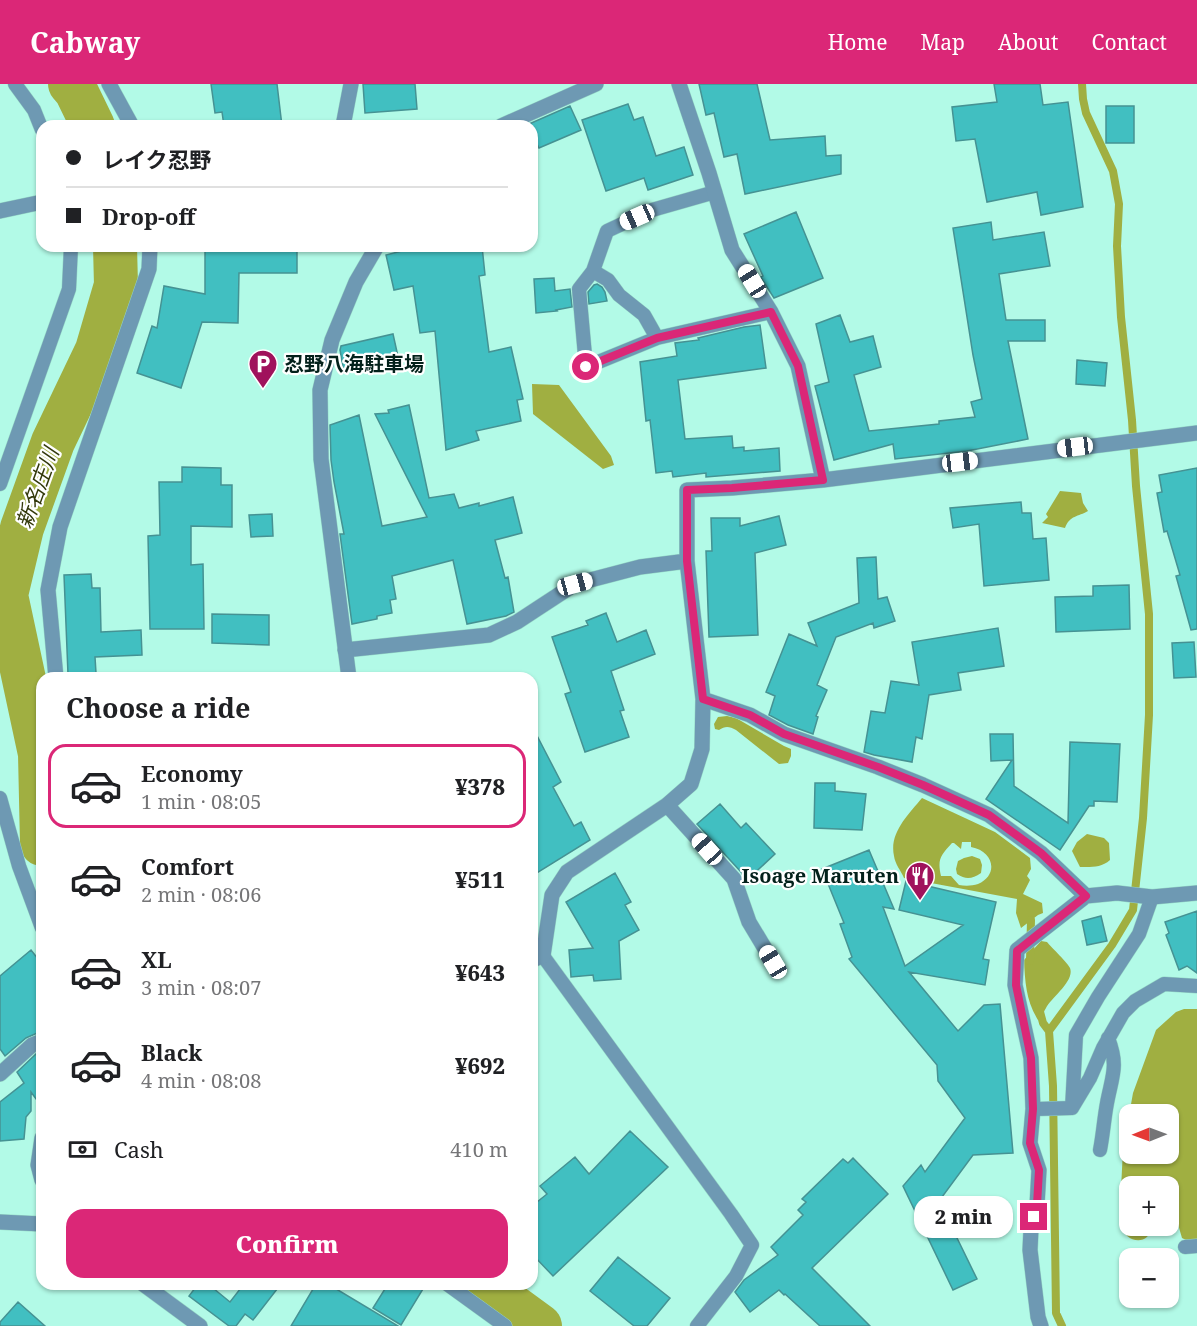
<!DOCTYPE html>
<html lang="en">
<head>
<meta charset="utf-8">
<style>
	:root { --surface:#fff; --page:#f2f2f2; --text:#202124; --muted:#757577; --line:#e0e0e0; --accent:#db2777 }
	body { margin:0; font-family:"Noto Serif","Noto Sans JP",serif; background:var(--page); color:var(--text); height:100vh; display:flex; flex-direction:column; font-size:22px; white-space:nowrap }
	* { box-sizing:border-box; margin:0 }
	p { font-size:20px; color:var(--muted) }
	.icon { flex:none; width:33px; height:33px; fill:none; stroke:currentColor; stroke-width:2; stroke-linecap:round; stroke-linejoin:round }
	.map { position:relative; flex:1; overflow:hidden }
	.sheet { position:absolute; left:36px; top:588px; width:502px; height:618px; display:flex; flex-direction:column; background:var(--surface); border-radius:18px; box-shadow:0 2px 4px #0004 }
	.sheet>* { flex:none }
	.top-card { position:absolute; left:36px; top:36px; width:502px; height:132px; border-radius:18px; box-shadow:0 2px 4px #0004; display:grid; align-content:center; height:132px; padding:0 30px; background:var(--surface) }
	.needle { width:39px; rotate:269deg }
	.fabs { position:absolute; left:1119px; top:1020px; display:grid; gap:12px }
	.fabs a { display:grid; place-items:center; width:60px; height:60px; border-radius:12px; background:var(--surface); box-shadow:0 2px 4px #0004; font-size:30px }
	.end { position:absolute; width:27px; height:27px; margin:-14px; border:8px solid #db2777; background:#fff; box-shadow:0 0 0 3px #fff }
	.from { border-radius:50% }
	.bubble { position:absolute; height:42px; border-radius:18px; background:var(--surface); box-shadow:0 2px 4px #0004; font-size:20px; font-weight:800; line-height:42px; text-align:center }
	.car { position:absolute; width:18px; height:36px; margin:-18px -9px; border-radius:8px; box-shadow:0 0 4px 2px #0007; background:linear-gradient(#fff 24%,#345 0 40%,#fff 0 76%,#345 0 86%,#fff 0) }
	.top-card b { display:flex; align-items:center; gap:21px; height:57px; font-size:22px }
	.top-card b+b { border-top:2px solid var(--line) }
	.top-card i { width:15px; height:15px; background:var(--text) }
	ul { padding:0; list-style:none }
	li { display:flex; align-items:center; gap:18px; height:84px; margin:0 12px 9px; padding:0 18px; border:3px solid transparent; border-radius:18px }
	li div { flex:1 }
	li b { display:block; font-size:22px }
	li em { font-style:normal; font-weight:800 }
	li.active { border-color:var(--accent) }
	li>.icon { width:54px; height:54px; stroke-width:1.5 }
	h2 { padding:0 30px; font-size:27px; line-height:72px }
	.pay { display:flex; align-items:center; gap:15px; height:66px; padding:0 30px; font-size:22px }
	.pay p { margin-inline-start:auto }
	.cta { display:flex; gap:12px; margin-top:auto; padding:12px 30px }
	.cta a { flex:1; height:69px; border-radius:18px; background:var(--accent); color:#fff; font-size:24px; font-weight:800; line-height:69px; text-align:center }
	header { display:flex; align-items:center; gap:36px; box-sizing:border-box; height:84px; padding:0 30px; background:var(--accent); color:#fff }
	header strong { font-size:28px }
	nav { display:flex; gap:33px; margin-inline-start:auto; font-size:21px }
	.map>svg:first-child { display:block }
	.water { fill:#a0af41; fill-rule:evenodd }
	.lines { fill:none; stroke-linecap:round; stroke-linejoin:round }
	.stream { stroke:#a0af41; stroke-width:8 }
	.river { stroke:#a0af41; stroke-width:44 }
	.building { fill:#41bfc1; stroke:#459293; stroke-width:1.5 }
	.service-casing { stroke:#96d7c6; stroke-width:15 }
	.minor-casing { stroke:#96d7c6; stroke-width:16 }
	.tertiary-casing { stroke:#96d7c6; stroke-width:16 }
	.service { stroke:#6e99b3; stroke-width:14 }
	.minor { stroke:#6e99b3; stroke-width:15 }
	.tertiary { stroke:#6e99b3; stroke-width:15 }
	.route { stroke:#db2777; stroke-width:8 }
	.labels { text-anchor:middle; stroke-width:4.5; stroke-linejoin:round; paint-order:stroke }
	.poi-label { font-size:20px; font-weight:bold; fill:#03211b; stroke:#fff; text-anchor:start }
	.water-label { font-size:21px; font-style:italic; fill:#33390b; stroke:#fff }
</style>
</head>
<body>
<header>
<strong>Cabway</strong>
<nav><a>Home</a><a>Map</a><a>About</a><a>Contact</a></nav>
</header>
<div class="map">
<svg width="1197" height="1242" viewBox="0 0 1197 1242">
	<rect width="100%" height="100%" fill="#b2fae7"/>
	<path class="water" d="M532,300L559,301L611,372L614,381L603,385L533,330Z
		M1060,407L1081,409L1083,419L1088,427C1078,433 1070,431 1065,444L1042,439L1048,433L1046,430Z
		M727,632L736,634L784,662L791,665V672L788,679L779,680L736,646C729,642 725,642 719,646L715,645L714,640L718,633Z
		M922,714L995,748L1030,774L1031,785L1027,792L1030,796L1023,810L1042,819L1043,829L1038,831L1021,844L1016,829L1017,815L904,794C901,787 895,780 894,772C889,749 908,731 922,714ZM962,758H971V763C994,767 999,791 978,800C972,802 965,802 959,801L951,792H941C937,775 941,771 952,759H954L961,765Z
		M1087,750L1104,754L1109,759L1110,776C1101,784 1091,783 1080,783L1072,767L1077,758Z
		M972,772L980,775L982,781L981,789C972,795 966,796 957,790L956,785L958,777L964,774Z
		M1041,857L1047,858C1052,864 1068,879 1070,884C1075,897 1051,914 1046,924C1043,929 1043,932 1038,936C1026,917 1025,897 1024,876Z
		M1184,925H1197V1156H1186L1182,1154L1175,1130L1169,1118L1168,1102H1138L1121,1105L1123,1065L1133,1009L1156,946L1176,928ZM1130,1030H1168V1070H1130Z
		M1129,1130L1130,1142H1152C1148,1171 1107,1150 1129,1130Z"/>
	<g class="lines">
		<path class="stream" d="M1030,877L1031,836
			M1039,924L1043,939L1049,947
			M1062,1242L1056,1229L1053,1002L1049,947L1112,861L1133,826L1143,734L1149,631V530L1136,402L1132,336L1121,233L1117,162L1119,120L1113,87L1086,29L1083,15L1082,0"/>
		<path class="river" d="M70,0L76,7L93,42
			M42,760L40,670L6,511L22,444L53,358L97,266L116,201L115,162
			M486,1200L499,1212L540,1242"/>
	</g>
	<path class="building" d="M211,0H277L282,42H224L222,28L215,29Z
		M363,0H415L417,25L365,29Z
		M699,0H757L770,56L825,52L826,72L841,71V90L745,110L737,70L724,73L714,29L706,31Z
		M994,0H1040L1043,21L1068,18L1083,123L1041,131L1037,108L987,118L975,55L956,57L952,23L997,18Z
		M628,20L634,36L643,33L656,72L684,63L693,91L648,106L644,94L606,107L582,36Z
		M570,22L581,46L539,64L532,50V42H529V40Z
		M1106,22H1134V59H1106Z
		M796,128L823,194L774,214L763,197L761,193L763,192L744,150Z
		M991,138L993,156L1044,148L1050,182L999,190L1006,236H1045V257H1008L1028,355L967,367L895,375L893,360L834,376L815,302L829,298L816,240L840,231L850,258L873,252L881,283L854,291L869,347L939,340V337L975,333L971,318L982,315L973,271L953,144Z
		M205,162H297V189H239L238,239L202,238L181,304L137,289L152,242L157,244L164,202L205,210Z
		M421,162H482L485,191L479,192L489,268L511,263L523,315L517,316L521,337L476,347L479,356L446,366L435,247L420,249L413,202L394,206L386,171Z
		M554,194L555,207L570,205L572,223L556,226L557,227L536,229L534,195Z
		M597,200L602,203L605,208L607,217L589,220L588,208L594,201Z
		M760,241L766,284L678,296L685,355L732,352L733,364L744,363V367L779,364L780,387L706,393V389L673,393L672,387L656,389L650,336L646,337L640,278L677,272L675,259L699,256L698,254L744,243Z
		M393,250L399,277L344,289L340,266L341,262Z
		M1077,276L1107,279L1105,302L1076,300Z
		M409,321L429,414L454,410L459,424L479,419V422L513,413L522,449L495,456L505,494L508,493L514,528L506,532L467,540L453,476L392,492L396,515L390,516L392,529L377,532V535L352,540L340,450H344L334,398L331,376L330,341L359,331L382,442L427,433L375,330L389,329L388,326Z
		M182,383L221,384V401H232V443L191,442V481L203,480L204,545H150L148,452L160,451L159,398H182Z
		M1197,384V545L1191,546L1176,492L1180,491L1167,447L1164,448L1157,409L1162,408L1159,391Z
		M1021,418L1022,429H1031L1033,455L1046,454L1049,496L984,502L979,440L953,444L950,424Z
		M272,430L273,452L251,453L249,431Z
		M779,432L786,461L755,469L758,551L709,553L706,467H712L711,434H740V442Z
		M876,473L878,515L887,513L895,537L874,544L873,539L836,553L817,601L827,606L816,632L818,633L813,650L788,641L769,631L775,612L766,608L789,550L817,562L808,539L859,519L857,474Z
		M91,490L92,504H100L101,548L141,546L142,571L95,573L96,589L68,590L64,491Z
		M1129,501L1130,545L1056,548L1055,513L1093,512V502Z
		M606,529L617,558L646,546L655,570L611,587L624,626L620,627L629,653L585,668L565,610L571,608L552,553L588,541L586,537Z
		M212,530L269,531V561L212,559Z
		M998,544L1004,582L958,589L961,606L929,611L922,655L916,653L912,678L874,671L864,668L871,627L885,629L891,597L919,601L912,558Z
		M1194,558L1196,593L1174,594L1172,559Z
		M532,642L561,698L553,703L574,742L581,738L590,756L532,792Z
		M990,650H1013L1014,702L1068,739L1070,658L1120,660L1117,718L1094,717V722H1089L1060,766L986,715L1012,676L991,677Z
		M815,699H835V707L866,710L862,746L814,744Z
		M720,720L741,744L746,739L775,770L746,797L741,788L697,740Z
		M869,766L894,825L883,823L905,882L963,841L899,826L906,797L996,818L983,875L989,876L985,901L909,888L958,947L984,921L1000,920L1013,1069L973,1071L939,1117L977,1195L953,1206L903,1102L921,1081L925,1088L965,1034L938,997L937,981L849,875L852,873L840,840L844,839L822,785Z
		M615,789L631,818L625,821L639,846L619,857L621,895L594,897L593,891L571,893L569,866L593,864L566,818Z
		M1197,827V889L1187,882L1179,886L1166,851L1169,849L1165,838Z
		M1101,832L1107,857L1087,861L1082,837Z
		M31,866L42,880V947L26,954L5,972L0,965V892Z
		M42,968V1023L31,1008V1027L26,1033L24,1055L0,1057V1018L24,999L17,988L37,969Z
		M630,1047L668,1083L553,1192L532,1170V1122L547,1110L540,1102L575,1073L589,1090Z
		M853,1074L888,1110L812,1184L870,1242H820L785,1210L784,1211L779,1206L750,1228L735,1208L744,1196L778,1171L771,1163L803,1131L798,1126L806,1118L802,1115L843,1075L848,1079Z
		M618,1173L670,1214L647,1242H634L590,1207Z
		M198,1200H208L230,1218L244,1200H281L253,1236L245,1230L236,1242H229L189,1212Z
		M316,1200H328L398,1242H291Z
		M388,1200H426L401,1241L373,1224Z
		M18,1218L45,1242H0V1238Z"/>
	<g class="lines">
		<g class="service-casing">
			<path id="service" d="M15,0L34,26L42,46
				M593,187L608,196L619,211L644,231L657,254L586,283L579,205L593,187L607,147L652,126L715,108
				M657,254L771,228
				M0,400L69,205L71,162
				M0,714L19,782L42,844
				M532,877L543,872L731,1130L752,1161L736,1192L697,1242
				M1072,1024L1076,951L1098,913L1139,850L1152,813
				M1072,1024L1090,994L1103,964L1123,929L1135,917L1164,900L1197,902
				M1036,1025L1072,1024
				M1100,1066C1103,1051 1104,1035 1107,1019C1112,992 1119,982 1108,954
				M1185,1163L1197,1162
				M447,1200L505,1242"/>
		</g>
		<g class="minor-casing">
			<path id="minor" d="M109,0L132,42
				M679,0L709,89L732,166L771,228L798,282L823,396
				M343,42L351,0
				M0,127L42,118
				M1197,349L823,396L732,404L687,406V477L703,615L750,631L784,650L878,683L923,701L989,731L1041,769L1086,812L1117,809L1152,813L1197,809
				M345,566L489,551L517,538L575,500L640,483L687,477
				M56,594L48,506L60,443L149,185L150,162
				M667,721L734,795L749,838L773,878
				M543,872L552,811L567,788L667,721L691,700L702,665L703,615
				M0,990L32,961L42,957
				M0,1138L42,1140
				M1041,1242L1038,1233L1030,1166L1031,1145L1037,1121L1039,1086L1030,1059L1033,1025L1031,974L1015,901L1017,866L1086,812"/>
		</g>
		<g class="tertiary-casing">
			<path id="tertiary" d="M501,42L596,0
				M349,594L321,375L320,306L332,256L356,198L377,162
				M42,1054L38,1081L42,1096
				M143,1200L200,1242"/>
		</g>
		<use href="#service" class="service"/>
		<use href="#minor" class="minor"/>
		<use href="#tertiary" class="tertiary"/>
	</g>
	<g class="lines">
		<path class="route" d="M586,283L657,254L771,228L798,282L823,396L732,404L687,406V477L703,615L750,631L784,650L878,683L923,701L989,731L1041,769L1086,812L1017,867L1016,901L1031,974L1033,1025L1030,1059L1039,1086L1037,1121L1034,1133"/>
	</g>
	<defs>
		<g id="parking-pin" transform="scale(1.5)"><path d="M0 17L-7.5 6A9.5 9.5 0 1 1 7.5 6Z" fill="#a0125c" stroke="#fff"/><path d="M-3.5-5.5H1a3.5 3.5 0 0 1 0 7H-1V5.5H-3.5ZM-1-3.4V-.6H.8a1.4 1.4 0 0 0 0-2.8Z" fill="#fff"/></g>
		<g id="restaurant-pin" transform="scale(1.5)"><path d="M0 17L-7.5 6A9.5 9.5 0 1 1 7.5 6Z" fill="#a0125c" stroke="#fff"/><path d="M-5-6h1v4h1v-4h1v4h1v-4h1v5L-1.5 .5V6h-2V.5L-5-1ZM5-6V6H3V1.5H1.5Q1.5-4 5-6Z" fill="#fff"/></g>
	</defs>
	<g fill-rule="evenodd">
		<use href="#parking-pin" x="263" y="280"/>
		<use href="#restaurant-pin" x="920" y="792"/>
	</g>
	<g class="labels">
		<g class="poi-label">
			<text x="284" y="287">忍野八海駐車場</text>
			<text x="899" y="799" text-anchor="end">Isoage Maruten</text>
		</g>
		<g class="water-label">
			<text transform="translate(38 404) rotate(-70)" y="7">新名庄川</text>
		</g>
	</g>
</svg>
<div class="fabs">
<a><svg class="needle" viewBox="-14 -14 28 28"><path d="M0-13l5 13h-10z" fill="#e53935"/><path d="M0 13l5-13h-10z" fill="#757577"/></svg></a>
<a>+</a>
<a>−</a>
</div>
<i class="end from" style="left:586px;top:283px"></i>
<i class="end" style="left:1034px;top:1133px"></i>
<div class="bubble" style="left:914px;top:1112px;width:99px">2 min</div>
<i class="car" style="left:637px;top:133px;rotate:246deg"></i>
<i class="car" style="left:752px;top:197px;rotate:328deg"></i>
<i class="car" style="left:1075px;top:363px;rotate:263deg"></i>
<i class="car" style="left:960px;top:378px;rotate:83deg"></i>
<i class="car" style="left:575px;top:500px;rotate:75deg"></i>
<i class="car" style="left:707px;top:765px;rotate:318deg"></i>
<i class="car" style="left:773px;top:878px;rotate:329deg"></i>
<div class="top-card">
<b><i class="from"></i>レイク忍野</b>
<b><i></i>Drop-off</b>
</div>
<section class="sheet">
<h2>Choose a ride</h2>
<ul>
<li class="active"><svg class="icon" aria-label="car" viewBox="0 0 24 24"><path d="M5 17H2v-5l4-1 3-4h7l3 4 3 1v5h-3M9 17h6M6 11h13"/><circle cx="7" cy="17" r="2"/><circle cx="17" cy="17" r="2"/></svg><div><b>Economy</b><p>1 min · 08:05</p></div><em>¥378</em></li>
<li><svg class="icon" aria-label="car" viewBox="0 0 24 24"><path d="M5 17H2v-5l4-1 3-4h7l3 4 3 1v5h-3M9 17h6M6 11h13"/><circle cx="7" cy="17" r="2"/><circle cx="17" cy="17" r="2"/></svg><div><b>Comfort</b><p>2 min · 08:06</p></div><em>¥511</em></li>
<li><svg class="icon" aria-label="car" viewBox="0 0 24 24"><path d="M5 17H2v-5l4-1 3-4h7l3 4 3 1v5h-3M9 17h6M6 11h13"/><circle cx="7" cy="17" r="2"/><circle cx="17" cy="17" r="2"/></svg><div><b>XL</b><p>3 min · 08:07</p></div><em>¥643</em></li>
<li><svg class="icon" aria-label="car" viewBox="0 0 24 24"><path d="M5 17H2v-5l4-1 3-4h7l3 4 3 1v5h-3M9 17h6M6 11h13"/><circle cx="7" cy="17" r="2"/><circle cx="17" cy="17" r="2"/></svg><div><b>Black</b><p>4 min · 08:08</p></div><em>¥692</em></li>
</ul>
<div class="pay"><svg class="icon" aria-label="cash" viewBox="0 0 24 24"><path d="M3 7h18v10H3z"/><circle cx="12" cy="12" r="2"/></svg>Cash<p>410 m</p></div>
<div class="cta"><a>Confirm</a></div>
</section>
</div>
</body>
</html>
